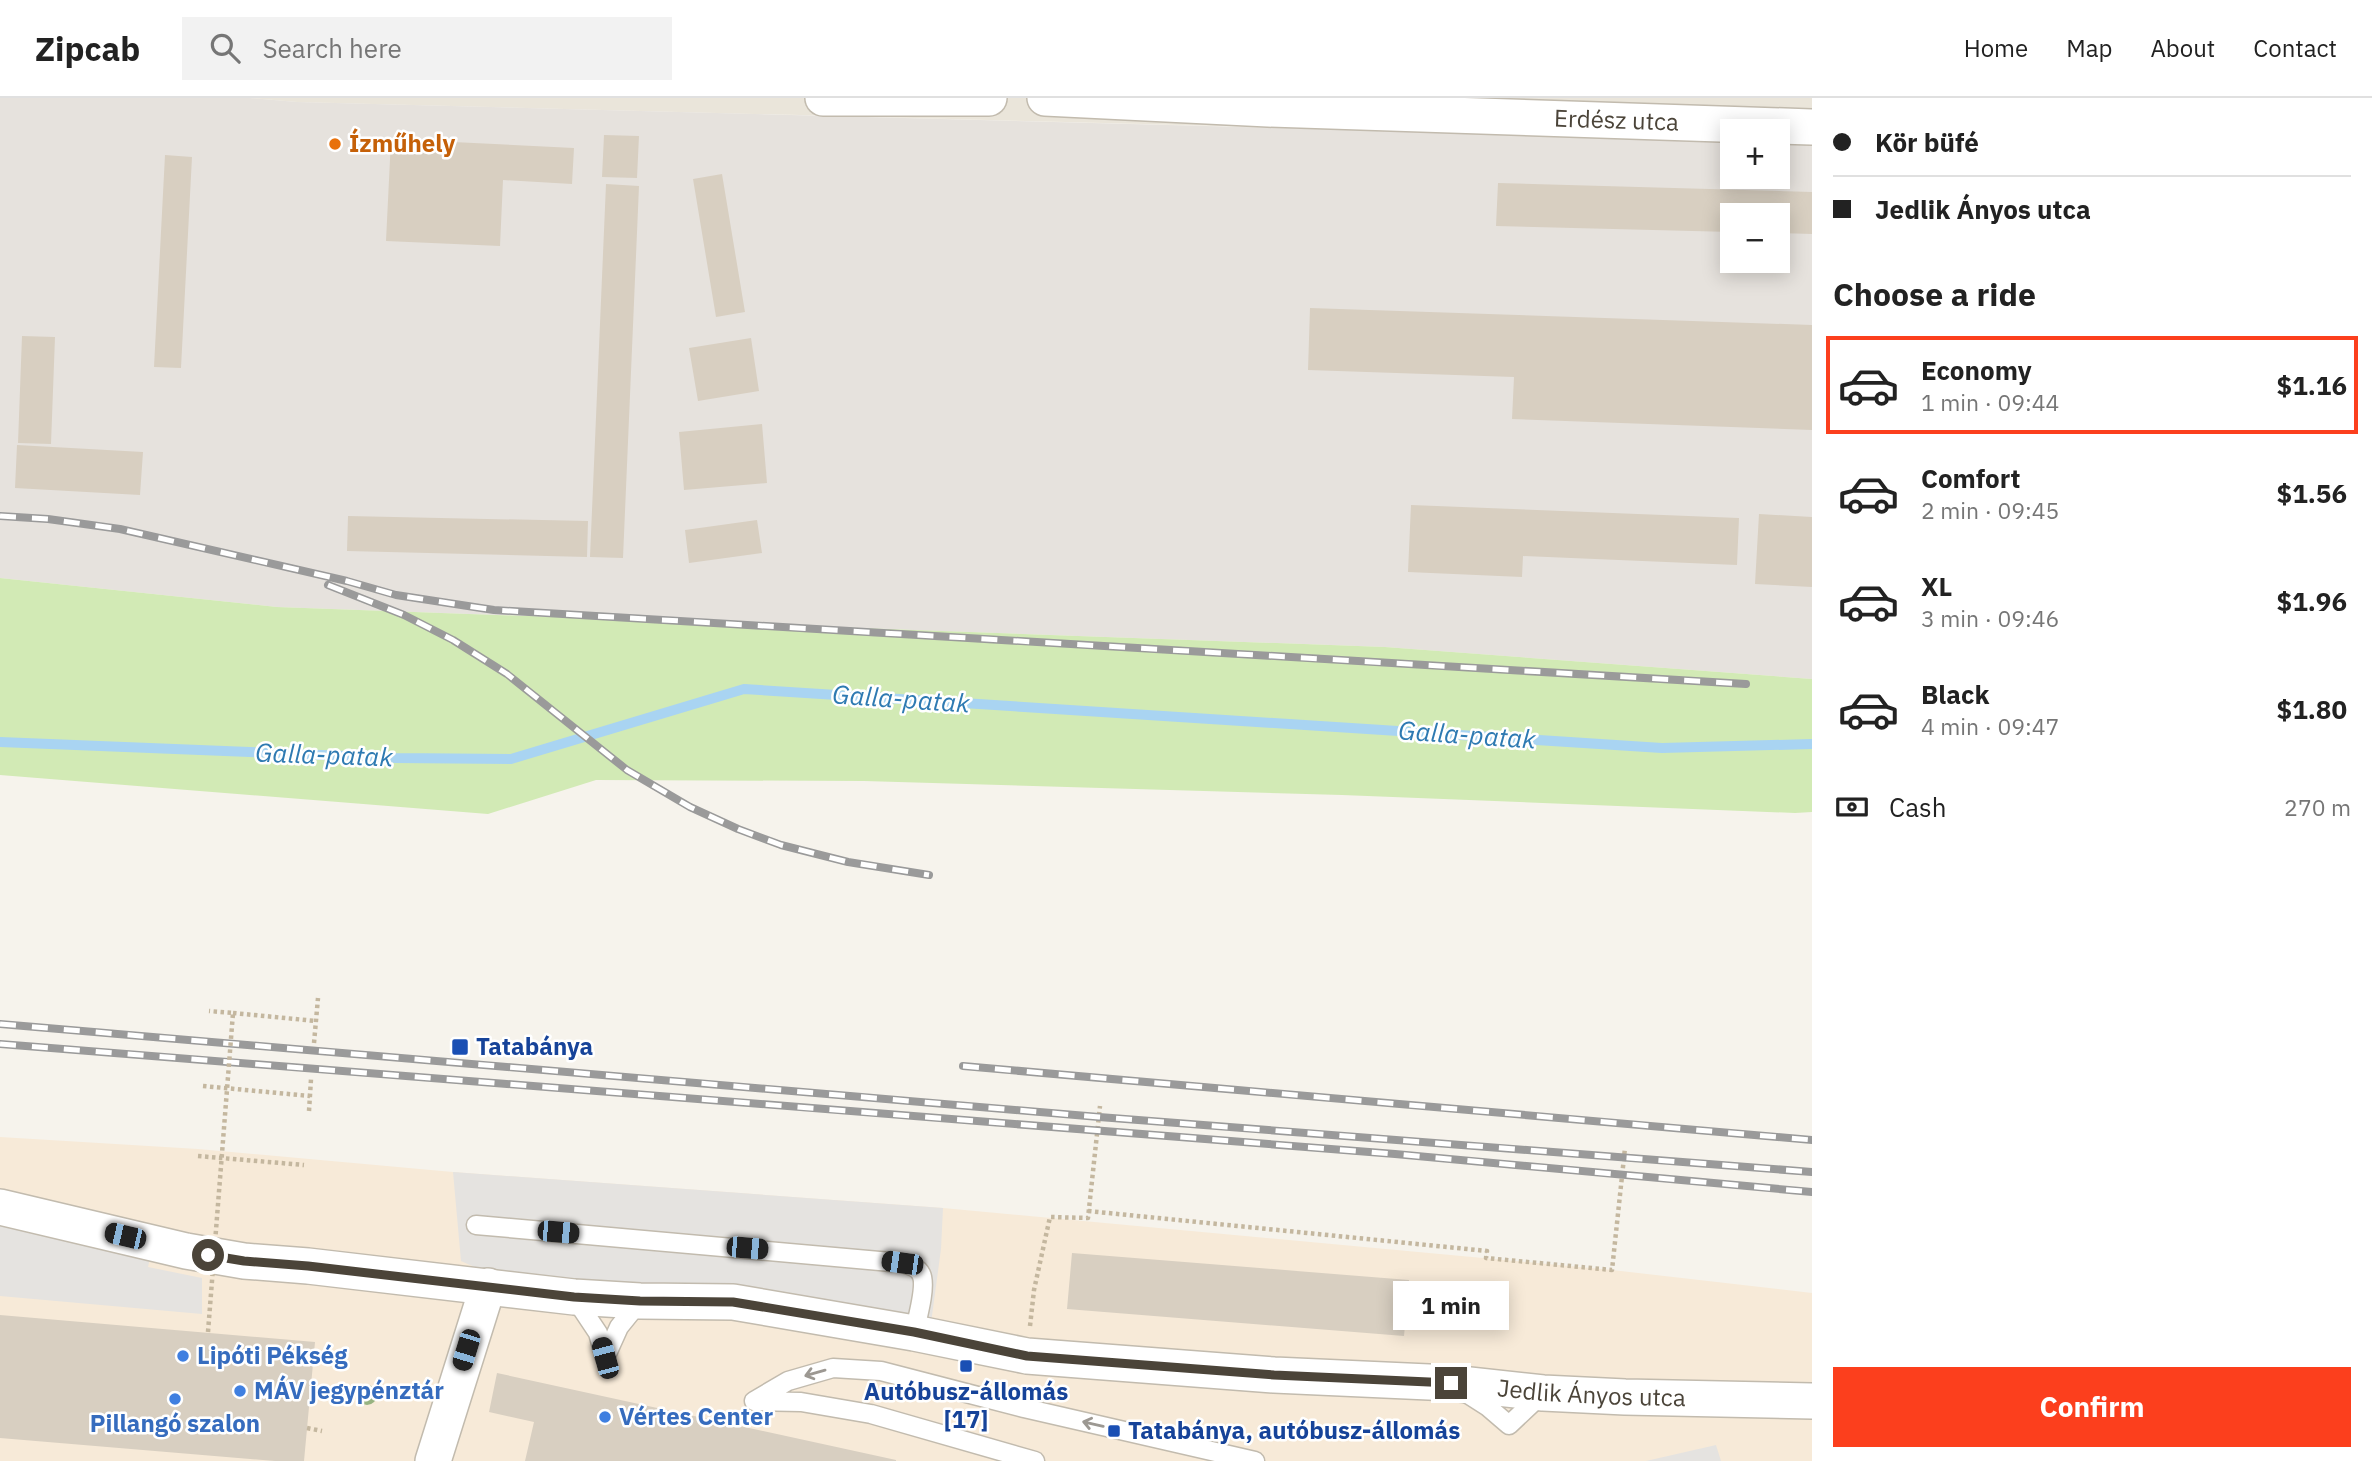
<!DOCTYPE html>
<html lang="en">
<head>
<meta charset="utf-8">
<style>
	:root { --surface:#fff; --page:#f2f2f2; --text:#222; --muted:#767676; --line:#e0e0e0; --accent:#fc3f1d }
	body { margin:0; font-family:"IBM Plex Sans",sans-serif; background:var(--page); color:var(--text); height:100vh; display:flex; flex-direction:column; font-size:26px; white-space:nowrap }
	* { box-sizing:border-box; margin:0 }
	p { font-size:23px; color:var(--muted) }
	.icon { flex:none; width:38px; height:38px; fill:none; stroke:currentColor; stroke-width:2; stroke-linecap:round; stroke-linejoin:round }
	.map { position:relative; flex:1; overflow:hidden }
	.panel { display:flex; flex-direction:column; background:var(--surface); width:560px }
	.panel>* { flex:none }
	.guide { display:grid; align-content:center; height:154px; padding:0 21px; background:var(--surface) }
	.buttons { position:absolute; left:1720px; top:21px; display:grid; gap:14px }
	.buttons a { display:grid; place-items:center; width:70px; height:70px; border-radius:0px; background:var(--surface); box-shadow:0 4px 18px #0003; font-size:35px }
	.end { position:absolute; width:32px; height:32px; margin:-16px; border:9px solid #4b4439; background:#fff; box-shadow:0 0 0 4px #fff }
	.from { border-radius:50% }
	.bubble { position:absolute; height:49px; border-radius:0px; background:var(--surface); box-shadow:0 4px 18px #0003; font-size:23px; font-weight:700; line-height:49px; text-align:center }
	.car { position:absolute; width:21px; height:42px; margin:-21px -10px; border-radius:9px; box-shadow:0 0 5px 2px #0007; background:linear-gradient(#222 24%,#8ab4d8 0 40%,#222 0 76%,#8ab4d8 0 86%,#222 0) }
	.guide b { display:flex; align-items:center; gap:24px; height:66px; font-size:26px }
	.guide b+b { border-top:2px solid var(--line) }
	.guide i { width:18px; height:18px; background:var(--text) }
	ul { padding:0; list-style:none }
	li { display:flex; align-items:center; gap:21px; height:98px; margin:0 14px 10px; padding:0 7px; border:4px solid transparent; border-radius:0px }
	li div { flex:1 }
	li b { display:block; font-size:26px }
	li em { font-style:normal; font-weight:700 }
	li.selected { border-color:var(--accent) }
	li>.icon { width:63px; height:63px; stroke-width:1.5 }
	h2 { padding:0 21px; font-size:32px; line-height:84px }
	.pay { display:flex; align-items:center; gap:18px; height:77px; padding:0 21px; font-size:26px }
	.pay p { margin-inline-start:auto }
	.action { display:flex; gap:14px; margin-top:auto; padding:14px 21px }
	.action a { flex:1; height:80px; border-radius:0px; background:var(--accent); color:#fff; font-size:28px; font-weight:700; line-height:80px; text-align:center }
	header { display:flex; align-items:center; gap:42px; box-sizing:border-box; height:98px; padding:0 35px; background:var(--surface); border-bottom:2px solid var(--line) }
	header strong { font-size:33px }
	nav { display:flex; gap:38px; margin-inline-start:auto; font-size:24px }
	.search { width:490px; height:63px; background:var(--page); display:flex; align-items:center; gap:18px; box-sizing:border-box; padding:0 24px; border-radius:0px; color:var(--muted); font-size:26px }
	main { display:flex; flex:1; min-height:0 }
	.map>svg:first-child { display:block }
	.residential { fill:#eae5da }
	.commercial { fill:#f7ead8 }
	.industrial { fill:#e6e2dd; fill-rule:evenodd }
	.green { fill:#d2eab5 }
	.parking { fill:#e5e3e0 }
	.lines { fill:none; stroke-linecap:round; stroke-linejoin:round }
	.stream { stroke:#a9d4f2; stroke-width:10 }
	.building { fill:#d8cfc1 }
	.service-casing { stroke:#c2bbae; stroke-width:21 }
	.minor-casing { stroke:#c2bbae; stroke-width:38 }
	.path { stroke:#c4b79f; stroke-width:4.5; stroke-dasharray:3.5 3.5; stroke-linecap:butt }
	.service { stroke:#fff; stroke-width:18 }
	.minor { stroke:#fff; stroke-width:35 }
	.rail-casing { stroke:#9a9a9a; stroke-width:8 }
	.rail { stroke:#fff; stroke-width:5; stroke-dasharray:16; stroke-linecap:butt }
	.path-bridge { stroke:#c4b79f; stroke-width:4.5; stroke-dasharray:3.5 3.5; stroke-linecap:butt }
	.tree { fill:#97b381 }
	.oneway { stroke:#9c9892 }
	.route { stroke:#4b4439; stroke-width:9 }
	.food-dot { fill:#e8710a; stroke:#fff; stroke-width:2.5 }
	.transit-dot { fill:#1a4fb4; stroke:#fff; stroke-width:2.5 }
	.shop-dot { fill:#3f7fe0; stroke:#fff; stroke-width:2.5 }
	.labels { text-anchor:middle; stroke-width:5; stroke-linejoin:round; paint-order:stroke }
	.street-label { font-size:24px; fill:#4b4439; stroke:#fff }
	.food-label { font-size:24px; font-weight:bold; fill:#c56008; stroke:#fff; text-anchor:start }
	.transit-label { font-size:24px; font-weight:bold; fill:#164399; stroke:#fff; text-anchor:start }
	.shop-label { font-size:24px; font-weight:bold; fill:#366cbe; stroke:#fff; text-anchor:start }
	.water-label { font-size:26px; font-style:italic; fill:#2e7ab2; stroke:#fff }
</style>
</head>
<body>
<header>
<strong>Zipcab</strong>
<div class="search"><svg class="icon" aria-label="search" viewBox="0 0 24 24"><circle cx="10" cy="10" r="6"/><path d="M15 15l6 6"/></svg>Search here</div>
<nav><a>Home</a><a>Map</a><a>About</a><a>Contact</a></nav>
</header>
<main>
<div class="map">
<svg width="1812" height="1363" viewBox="0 0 1812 1363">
	<rect width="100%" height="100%" fill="#f6f3ec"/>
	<path class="residential" d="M250,0H1812V46L1682,40L297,4Z"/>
	<path class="commercial" d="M0,1039L198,1051L453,1074L943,1110L1612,1172L1812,1195V1363H0Z"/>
	<path class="industrial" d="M0,0H250L297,4L1703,41L1732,42V79H1778V44L1812,46V581L1385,549L277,509L0,480ZM1732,117H1778V163H1732Z"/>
	<path class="green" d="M0,480L277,509L1385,549L1812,581V714L1795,715L1342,697L864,683L596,682L488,716L0,677Z"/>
	<path class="parking" d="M453,1074L943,1110L941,1151L929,1240L526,1192L461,1163Z
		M0,1120L151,1156L148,1169L202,1180V1216L0,1198Z
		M1716,1347L1721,1363H1646Z"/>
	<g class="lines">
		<path class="stream" d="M0,644L396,660L511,661L744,591L1662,650L1812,646"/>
	</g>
	<path class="building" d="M604,37L639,38L637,80L602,79Z
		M391,41L574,50L572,86L503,82L500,148L386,143Z
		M165,57L192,59L181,270L154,269Z
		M722,76L745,214L716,219L693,81Z
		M1498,85L1812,94V136L1778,135V117H1732V134L1496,128Z
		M606,86L639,88L623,460L590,459Z
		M1310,210L1812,227V332L1512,321L1514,279L1308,272Z
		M22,238L55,239L51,346L18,345Z
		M751,240L759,293L698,303L689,250Z
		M762,326L767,385L684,392L679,334Z
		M17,347L143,354L140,397L15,390Z
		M1411,407L1739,420L1737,467L1523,458L1522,479L1408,474Z
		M1759,416L1812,419V489L1755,486Z
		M348,418L588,423L587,459L347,453Z
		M757,422L762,455L689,465L685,432Z
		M1072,1155L1409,1182L1404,1238L1067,1211Z
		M0,1217L315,1244L304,1363H275L0,1340Z
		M497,1275L896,1362V1363H525L534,1324L489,1314Z"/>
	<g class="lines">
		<g class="service-casing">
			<path id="service" d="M476,1127L902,1165C909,1167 918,1169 921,1176C927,1187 917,1222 914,1235
				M574,1199L598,1235L605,1260
				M605,1260L619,1229L640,1203
				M1463,1293L1488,1309L1509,1327L1543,1295
				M754,1303L788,1283L833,1270L881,1273L1024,1310L1255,1363
				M754,1303L801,1304L871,1316L1035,1363"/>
		</g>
		<g class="minor-casing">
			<g id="minor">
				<path d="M823,0H989"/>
				<path id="s1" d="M1045,0L1268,11L1812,29"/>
				<path id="s2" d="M0,1109L186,1153L244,1163L308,1168L574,1199L640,1203L733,1204L914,1235L1027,1258L1274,1277L1451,1285L1543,1295L1625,1299L1812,1303"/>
				<path d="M433,1363L488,1188"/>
			</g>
		</g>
		<path class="path" d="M233,915L316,923
			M314,945L318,900
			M203,988L310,998
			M309,1013L311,981
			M198,1058L304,1067
			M1088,1113L1487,1153L1486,1160L1612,1172L1625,1050
			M1030,1228L1034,1192L1050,1119L1088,1120L1100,1008
			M307,1330L322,1333"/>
		<use href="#service" class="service"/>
		<use href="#minor" class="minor"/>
		<g class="rail-casing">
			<path id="rail" d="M0,418L48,421L120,431L347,483L396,497L494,512L1746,586
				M328,487L404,517L453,542L507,576L627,672L690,709L738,731L781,747L848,764L929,777
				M0,926L1099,1019L1812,1074
				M0,946L1395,1056L1812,1094
				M963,968L1812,1042"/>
		</g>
		<use href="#rail" class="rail"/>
		<path class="path-bridge" d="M208,1234L233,915L209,913"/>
	</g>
	<circle class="tree" cx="367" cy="1297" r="10"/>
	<defs><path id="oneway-shaft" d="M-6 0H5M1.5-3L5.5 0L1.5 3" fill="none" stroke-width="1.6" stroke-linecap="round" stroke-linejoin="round" transform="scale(1.75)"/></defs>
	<g class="oneway">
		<use href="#oneway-shaft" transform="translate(815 1275) rotate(164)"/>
		<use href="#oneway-shaft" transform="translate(1093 1326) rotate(-167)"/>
	</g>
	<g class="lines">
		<path class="route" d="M208,1157L244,1163L308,1168L574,1199L640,1203L733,1204L914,1234L1027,1258L1274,1277L1451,1285"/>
	</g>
	<circle class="food-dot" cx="335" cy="46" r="7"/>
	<g class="transit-dot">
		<rect x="451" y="940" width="18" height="18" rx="3.5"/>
		<rect x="959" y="1261" width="14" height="14" rx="3.5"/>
		<rect x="1107" y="1326" width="14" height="14" rx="3.5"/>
	</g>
	<g class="shop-dot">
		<circle cx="183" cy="1258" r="7"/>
		<circle cx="240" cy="1293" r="7"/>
		<circle cx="175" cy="1301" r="7"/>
		<circle cx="605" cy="1319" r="7"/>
	</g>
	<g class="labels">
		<g class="street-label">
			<text dy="8" stroke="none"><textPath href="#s1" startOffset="572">Erdész utca</textPath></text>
			<text dy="8" stroke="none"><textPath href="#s2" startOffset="1606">Jedlik Ányos utca</textPath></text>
		</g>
		<g class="food-label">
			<text x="349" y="54">Ízműhely</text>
		</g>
		<g class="transit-label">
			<text x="476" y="957">Tatabánya</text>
			<text x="966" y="1302" text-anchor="middle">Autóbusz-állomás<tspan x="966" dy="28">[17]</tspan></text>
			<text x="1128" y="1341">Tatabánya, autóbusz-állomás</text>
		</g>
		<g class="shop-label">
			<text x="197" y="1266">Lipóti Pékség</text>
			<text x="254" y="1301">MÁV jegypénztár</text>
			<text x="619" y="1327">Vértes Center</text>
			<text x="175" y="1334" text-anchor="middle">Pillangó szalon</text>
		</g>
		<g class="water-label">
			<text transform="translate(901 601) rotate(4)" y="9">Galla-patak</text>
			<text transform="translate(1467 637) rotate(4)" y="9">Galla-patak</text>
			<text transform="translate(324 657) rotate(2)" y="9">Galla-patak</text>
		</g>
	</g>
</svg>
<div class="buttons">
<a>+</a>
<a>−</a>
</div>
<i class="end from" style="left:208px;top:1157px"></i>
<i class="end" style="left:1451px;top:1285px"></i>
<div class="bubble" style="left:1393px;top:1183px;width:116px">1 min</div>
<i class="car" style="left:558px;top:1134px;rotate:95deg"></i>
<i class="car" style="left:125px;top:1138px;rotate:283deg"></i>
<i class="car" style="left:747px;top:1150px;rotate:95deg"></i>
<i class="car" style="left:902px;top:1165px;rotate:278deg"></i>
<i class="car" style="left:466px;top:1252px;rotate:197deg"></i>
<i class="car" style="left:605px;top:1260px;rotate:345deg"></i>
</div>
<section class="panel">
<div class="guide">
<b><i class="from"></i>Kör büfé</b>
<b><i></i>Jedlik Ányos utca</b>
</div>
<h2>Choose a ride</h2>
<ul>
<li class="selected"><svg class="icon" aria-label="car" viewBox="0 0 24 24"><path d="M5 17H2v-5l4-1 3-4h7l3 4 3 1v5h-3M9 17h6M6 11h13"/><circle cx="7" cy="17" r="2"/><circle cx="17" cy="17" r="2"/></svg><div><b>Economy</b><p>1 min · 09:44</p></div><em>$1.16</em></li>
<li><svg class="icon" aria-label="car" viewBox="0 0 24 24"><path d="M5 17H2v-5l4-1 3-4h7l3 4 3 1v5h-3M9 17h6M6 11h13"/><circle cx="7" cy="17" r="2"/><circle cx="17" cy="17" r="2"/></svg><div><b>Comfort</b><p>2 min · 09:45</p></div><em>$1.56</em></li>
<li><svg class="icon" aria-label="car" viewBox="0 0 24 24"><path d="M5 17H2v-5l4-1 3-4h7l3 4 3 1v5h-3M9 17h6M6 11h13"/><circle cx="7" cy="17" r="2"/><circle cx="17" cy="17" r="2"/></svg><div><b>XL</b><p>3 min · 09:46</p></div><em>$1.96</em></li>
<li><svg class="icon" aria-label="car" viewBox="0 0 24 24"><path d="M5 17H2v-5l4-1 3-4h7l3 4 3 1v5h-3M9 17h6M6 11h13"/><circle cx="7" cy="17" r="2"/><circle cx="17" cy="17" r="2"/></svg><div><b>Black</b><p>4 min · 09:47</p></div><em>$1.80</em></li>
</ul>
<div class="pay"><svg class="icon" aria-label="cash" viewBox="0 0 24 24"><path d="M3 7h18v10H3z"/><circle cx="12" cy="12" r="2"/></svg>Cash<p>270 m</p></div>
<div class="action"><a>Confirm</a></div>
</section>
</main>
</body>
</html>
